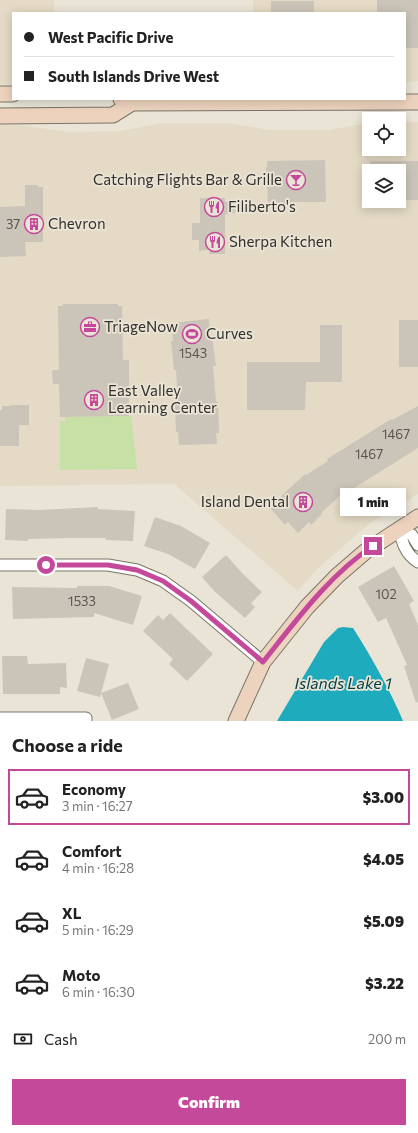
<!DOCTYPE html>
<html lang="en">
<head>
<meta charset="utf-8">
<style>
	:root { --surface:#fff; --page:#f2f2f2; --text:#222; --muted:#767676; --line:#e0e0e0; --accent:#c5499a }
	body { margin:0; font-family:Commissioner,sans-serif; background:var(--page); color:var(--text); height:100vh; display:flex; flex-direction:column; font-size:15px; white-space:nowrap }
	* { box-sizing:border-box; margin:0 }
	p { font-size:13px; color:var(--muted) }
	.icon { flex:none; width:22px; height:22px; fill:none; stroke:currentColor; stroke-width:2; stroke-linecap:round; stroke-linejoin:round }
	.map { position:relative; height:721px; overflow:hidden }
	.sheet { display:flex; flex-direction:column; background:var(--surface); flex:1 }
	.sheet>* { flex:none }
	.top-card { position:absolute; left:12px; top:12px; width:394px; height:88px; border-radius:0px; box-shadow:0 2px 10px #0003; display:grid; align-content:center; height:88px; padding:0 12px; background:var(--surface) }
	.buttons { position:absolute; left:362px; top:112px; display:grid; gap:8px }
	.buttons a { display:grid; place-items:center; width:44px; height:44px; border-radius:0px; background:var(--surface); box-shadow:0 2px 10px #0003; font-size:20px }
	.end { position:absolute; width:18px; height:18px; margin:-9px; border:5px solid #c5499a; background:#fff; box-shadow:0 0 0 2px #fff }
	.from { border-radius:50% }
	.bubble { position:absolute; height:28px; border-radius:0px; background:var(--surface); box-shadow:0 2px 10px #0003; font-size:13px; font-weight:800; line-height:28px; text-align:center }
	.top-card b { display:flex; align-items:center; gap:14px; height:38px; font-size:15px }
	.top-card b+b { border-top:1px solid var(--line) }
	.top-card i { width:10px; height:10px; background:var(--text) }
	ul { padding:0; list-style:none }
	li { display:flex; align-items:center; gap:12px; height:56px; margin:0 8px 6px; padding:0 4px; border:2px solid transparent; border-radius:0px }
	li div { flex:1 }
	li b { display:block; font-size:15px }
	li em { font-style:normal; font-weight:800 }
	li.selected { border-color:var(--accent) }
	li>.icon { width:36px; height:36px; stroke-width:1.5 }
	h2 { padding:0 12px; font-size:18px; line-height:48px }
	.pay { display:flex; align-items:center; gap:10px; height:44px; padding:0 12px; font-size:15px }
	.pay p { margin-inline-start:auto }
	.primary-button { display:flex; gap:8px; margin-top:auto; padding:8px 12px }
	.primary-button a { flex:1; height:46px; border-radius:0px; background:var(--accent); color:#fff; font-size:16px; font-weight:800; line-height:46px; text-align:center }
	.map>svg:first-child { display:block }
	.commercial { fill:#e4dac5; fill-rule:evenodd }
	.green { fill:#c6e0a6 }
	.water { fill:#1dabbd }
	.building { fill:#cbc5b9 }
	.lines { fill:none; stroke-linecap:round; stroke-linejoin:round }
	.street-casing { stroke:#797469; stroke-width:13 }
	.secondary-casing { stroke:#797469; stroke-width:17 }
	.street { stroke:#fff; stroke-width:11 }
	.secondary { stroke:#edd3be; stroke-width:15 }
	.route { stroke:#c5499a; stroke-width:5 }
	.labels { text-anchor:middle; stroke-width:3.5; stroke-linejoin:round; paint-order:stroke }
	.number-label { font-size:13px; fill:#58554e }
	.poi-label { font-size:15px; fill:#32302b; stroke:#eae4d7; text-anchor:start }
	.water-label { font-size:16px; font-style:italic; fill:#003d45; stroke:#eae4d7 }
</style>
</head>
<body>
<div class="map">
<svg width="418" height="721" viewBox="0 0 418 721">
	<rect width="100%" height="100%" fill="#eae4d7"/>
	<path class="commercial" d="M0,0H54V13H13V84H0Z
		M253,0H418V81L405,82V13H253Z
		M399,122H418V494L370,523L316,570L298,591L174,484L0,486V125H19L68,132L120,131L163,123H227L270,130H328L369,123V149H399ZM369,171H399V201H369Z"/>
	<path class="green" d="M131,416L137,469L60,470V421H65V417Z"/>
	<path class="water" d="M343,627L353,628C372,658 389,688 403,721H277L324,642L338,628Z"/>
	<path class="building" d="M377,0H418V48H405V13H377Z
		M271,1H314V13H271Z
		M325,160L326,202H291V206H276V203L268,204L266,167H267V161Z
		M370,161H418V200H399V171H370Z
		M25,185H38V187H43V242H25L26,256L0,257V207L25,206Z
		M200,198H225V202H235V213L225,214V254H209V250L199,251V240H192V223H200Z
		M63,304H118V306H122L123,360H129V416L60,417L59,384H53L52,370H59L58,306H63Z
		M209,319L210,336H212L216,366H213L216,402H218L219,433H216L217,444L179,445L178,432H176L175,403H178L177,386L176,370H174L171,341H173L171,323Z
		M399,320H418V367H399Z
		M320,325H342V382H306L305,410H247V362H320Z
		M11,405H29V425H19V446H0V410H2V406H11Z
		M418,406V448L346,493L345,491L321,513L322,514L311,525L309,522L298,533L288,522L285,525L270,508L275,504L274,503L305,474L306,475L328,461L327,459L391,419L392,420Z
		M98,507V509L135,511L133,541L105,540L106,538H68L28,539V541L5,540L6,509L39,510Z
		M155,517L181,526L210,543L195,569L168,554L144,546Z
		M226,555L243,574L262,592L251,603L255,607L245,618L215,592L202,577Z
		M394,566L414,601L409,604L418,625V702L416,703L404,666L407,665L386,618L378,622L358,587Z
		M77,586H109L142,596L133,625L94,613V617L13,619L12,587L77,588Z
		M170,613L213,654L187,681L169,664L173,659L143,631L158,615L163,620Z
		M2,656H27L28,664L66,663L67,688L60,687V694H3Z
		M86,658L109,664L100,697L77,691Z
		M128,683L139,709L112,720L101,693Z"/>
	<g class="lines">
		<g class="street-casing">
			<path id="street" d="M399,528C402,542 405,554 418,562
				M399,528L412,535L418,545
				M0,565H108L137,570L163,581L191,601L263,662
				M0,718H86V721"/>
		</g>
		<g class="secondary-casing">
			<path id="secondary" d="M0,94H13
				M121,99L132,103L418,102
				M0,116L113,115L132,103
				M236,721L263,662L307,607L337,576L366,551L418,517"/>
		</g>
		<use href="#street" class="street"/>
		<use href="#secondary" class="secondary"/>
	</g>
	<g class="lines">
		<path class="route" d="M46,565H108L137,570L163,581L191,601L263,662C295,622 330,574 373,546"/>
	</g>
	<defs>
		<g id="bar-ring" transform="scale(1)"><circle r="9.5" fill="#eae4d7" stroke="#c5499a" stroke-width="1.5"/><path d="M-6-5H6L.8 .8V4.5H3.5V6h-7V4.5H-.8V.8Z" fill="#c5499a"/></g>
		<g id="restaurant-ring" transform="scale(1)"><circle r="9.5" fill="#eae4d7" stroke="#c5499a" stroke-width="1.5"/><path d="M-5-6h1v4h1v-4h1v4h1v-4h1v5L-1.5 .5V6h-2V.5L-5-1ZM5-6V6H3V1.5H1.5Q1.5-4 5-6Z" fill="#c5499a"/></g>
		<g id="building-ring" transform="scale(1)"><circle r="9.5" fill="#eae4d7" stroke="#c5499a" stroke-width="1.5"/><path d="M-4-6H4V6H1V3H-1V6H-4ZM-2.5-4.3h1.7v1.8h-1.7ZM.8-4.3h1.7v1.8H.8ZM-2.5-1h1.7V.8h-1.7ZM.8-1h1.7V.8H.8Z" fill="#c5499a"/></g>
		<g id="office-ring" transform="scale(1)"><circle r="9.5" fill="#eae4d7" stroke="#c5499a" stroke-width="1.5"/><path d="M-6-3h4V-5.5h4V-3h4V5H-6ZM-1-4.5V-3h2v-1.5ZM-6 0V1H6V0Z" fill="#c5499a"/></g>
		<g id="stadium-ring" transform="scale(1)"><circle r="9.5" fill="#eae4d7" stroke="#c5499a" stroke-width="1.5"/><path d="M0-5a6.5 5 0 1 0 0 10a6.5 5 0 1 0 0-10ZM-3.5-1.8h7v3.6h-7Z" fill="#c5499a"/></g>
	</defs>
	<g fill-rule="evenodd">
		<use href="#bar-ring" x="296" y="180"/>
		<use href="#restaurant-ring" x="214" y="207"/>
		<use href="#building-ring" x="34" y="224"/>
		<use href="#restaurant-ring" x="215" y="242"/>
		<use href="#office-ring" x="90" y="327"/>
		<use href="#stadium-ring" x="192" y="334"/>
		<use href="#building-ring" x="94" y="400"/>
		<use href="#building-ring" x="303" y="502"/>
	</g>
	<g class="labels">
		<g class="number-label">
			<text x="13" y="229">37</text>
			<text x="193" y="358">1543</text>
			<text x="396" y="439">1467</text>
			<text x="369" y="459">1467</text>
			<text x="386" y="599">102</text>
			<text x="82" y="606">1533</text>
		</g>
		<g class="poi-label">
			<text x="282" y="185" text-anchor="end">Catching Flights Bar &amp; Grille</text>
			<text x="228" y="212">Filiberto's</text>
			<text x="48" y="229">Chevron</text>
			<text x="229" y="247">Sherpa Kitchen</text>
			<text x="104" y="332">TriageNow</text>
			<text x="206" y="339">Curves</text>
			<text x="108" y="396">East Valley<tspan x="108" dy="17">Learning Center</tspan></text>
			<text x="289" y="507" text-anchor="end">Island Dental</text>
		</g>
		<g class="water-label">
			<text x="343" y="689">Islands Lake 1</text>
		</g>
	</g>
</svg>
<div class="buttons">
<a><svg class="icon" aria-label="locate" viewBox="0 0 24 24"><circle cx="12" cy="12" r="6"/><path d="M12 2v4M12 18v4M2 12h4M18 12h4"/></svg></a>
<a><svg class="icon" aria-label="layers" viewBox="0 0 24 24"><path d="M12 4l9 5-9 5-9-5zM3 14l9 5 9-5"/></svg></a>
</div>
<i class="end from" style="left:46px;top:565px"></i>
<i class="end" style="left:373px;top:546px"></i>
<div class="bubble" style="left:340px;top:488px;width:66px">1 min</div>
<div class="top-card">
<b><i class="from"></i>West Pacific Drive</b>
<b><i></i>South Islands Drive West</b>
</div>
</div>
<section class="sheet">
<h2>Choose a ride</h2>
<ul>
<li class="selected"><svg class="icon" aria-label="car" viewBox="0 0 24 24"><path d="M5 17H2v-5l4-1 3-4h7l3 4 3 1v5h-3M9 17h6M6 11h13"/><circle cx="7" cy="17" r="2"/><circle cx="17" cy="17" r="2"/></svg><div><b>Economy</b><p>3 min · 16:27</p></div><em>$3.00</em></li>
<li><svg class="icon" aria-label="car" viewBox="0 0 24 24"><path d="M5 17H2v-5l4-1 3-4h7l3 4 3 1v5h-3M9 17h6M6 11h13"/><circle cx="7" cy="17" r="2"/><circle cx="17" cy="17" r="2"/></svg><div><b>Comfort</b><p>4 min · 16:28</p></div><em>$4.05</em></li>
<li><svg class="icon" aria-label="car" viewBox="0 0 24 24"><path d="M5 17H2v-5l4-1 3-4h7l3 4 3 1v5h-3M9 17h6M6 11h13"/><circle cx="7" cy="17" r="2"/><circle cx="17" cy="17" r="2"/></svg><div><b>XL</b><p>5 min · 16:29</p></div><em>$5.09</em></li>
<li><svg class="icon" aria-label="car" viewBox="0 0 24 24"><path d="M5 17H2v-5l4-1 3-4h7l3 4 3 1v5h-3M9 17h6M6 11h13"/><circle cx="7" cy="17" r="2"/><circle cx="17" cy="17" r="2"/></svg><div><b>Moto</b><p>6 min · 16:30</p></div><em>$3.22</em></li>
</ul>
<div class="pay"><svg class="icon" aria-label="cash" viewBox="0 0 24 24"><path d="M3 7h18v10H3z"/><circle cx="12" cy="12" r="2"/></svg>Cash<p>200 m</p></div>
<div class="primary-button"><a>Confirm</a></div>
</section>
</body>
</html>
